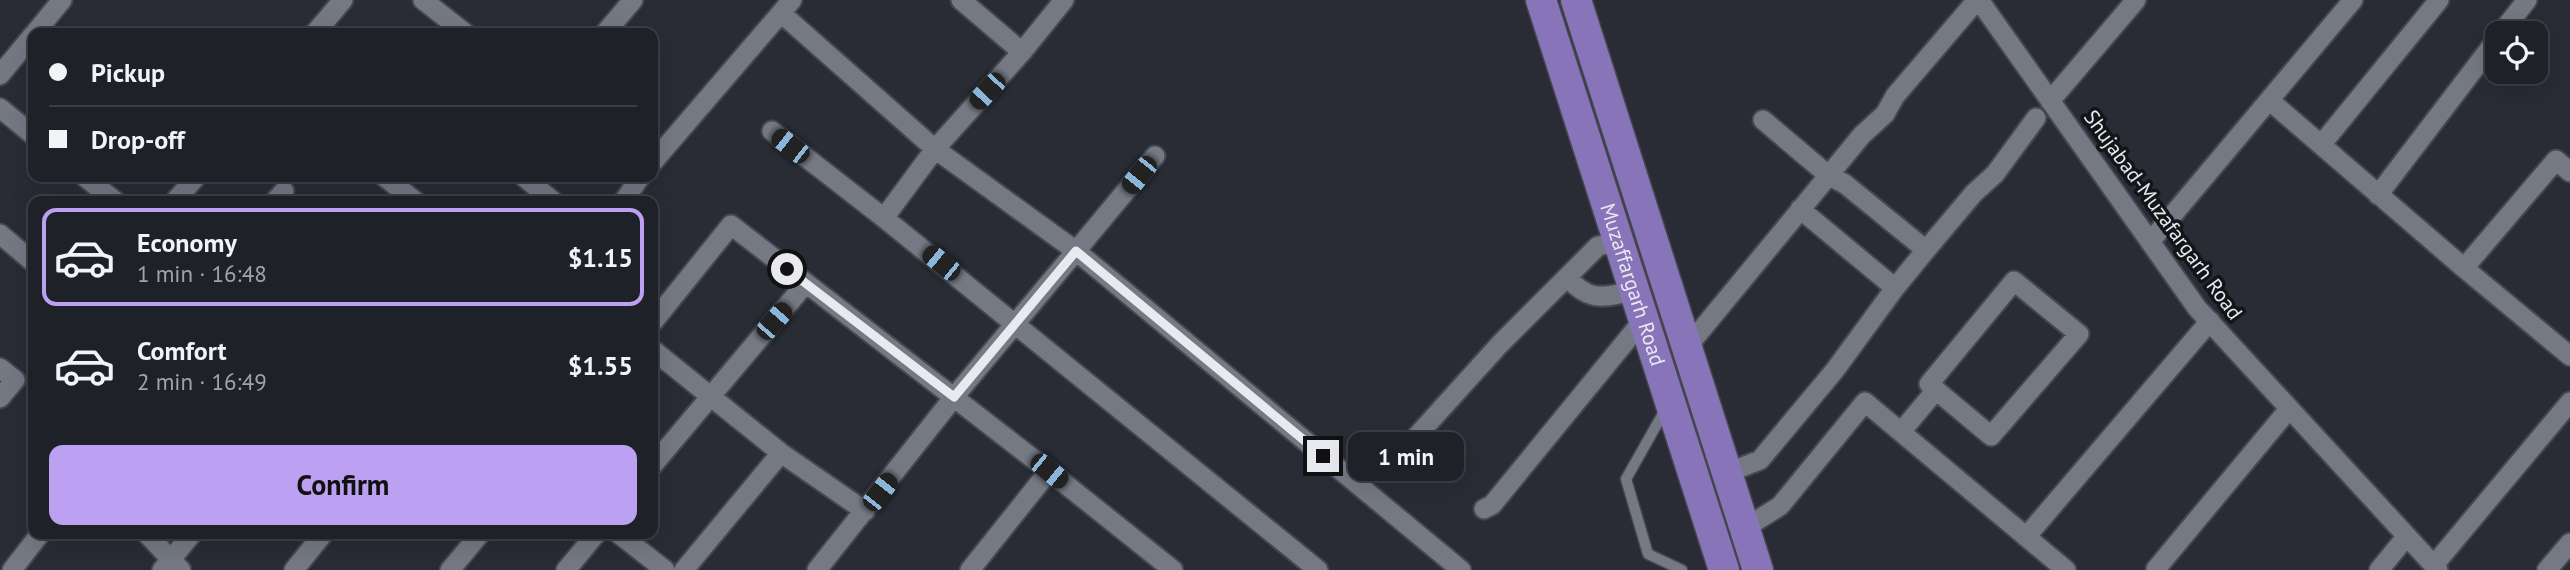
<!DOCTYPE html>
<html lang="en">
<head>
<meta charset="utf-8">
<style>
	:root { --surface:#1f2128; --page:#2c2e34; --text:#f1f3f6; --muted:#a1a3a8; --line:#3c3e45; --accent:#bca0f2 }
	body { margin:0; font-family:"PT Sans",sans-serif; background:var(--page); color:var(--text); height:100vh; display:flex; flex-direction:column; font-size:26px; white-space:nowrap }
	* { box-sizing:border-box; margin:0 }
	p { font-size:23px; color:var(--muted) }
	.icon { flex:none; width:38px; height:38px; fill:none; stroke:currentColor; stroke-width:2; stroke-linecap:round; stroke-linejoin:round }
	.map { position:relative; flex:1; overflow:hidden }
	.drawer { position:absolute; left:28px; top:196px; width:630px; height:343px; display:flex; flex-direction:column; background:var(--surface); border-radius:14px; box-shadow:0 7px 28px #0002,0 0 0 2px var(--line) }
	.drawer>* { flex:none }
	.top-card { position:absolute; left:28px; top:28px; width:630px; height:154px; border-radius:14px; box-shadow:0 7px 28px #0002,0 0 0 2px var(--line); display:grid; align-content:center; height:154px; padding:0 21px; background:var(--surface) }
	.controls { position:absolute; left:2485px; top:21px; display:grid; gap:14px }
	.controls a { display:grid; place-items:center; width:63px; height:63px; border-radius:14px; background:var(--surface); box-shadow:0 7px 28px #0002,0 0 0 2px var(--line); font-size:35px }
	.end { position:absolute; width:32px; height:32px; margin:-16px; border:9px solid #e8eaf0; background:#111; box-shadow:0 0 0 4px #111 }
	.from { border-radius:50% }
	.bubble { position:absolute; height:49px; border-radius:14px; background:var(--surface); box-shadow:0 7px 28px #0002,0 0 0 2px var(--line); font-size:23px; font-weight:700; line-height:49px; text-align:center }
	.car { position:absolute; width:21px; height:42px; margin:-21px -10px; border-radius:9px; box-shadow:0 0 5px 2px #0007; background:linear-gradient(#222 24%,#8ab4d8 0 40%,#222 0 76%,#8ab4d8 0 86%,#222 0) }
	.top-card b { display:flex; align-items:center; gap:24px; height:66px; font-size:26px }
	.top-card b+b { border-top:2px solid var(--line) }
	.top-card i { width:18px; height:18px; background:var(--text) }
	ul { padding:12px 0 0; list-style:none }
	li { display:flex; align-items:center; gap:21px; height:98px; margin:0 14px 10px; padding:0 7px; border:4px solid transparent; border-radius:14px }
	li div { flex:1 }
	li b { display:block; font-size:26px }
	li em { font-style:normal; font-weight:700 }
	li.current { border-color:var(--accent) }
	li>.icon { width:63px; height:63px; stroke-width:1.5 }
	.cta { display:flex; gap:14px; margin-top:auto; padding:14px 21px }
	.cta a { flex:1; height:80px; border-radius:14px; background:var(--accent); color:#111; font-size:28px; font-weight:700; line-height:80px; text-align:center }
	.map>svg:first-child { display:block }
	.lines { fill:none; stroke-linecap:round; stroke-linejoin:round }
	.lane-casing { stroke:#454750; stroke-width:13 }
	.street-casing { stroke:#454750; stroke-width:23 }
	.primary-casing { stroke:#454750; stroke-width:33 }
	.lane { stroke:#757984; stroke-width:10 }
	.street { stroke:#757984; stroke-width:19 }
	.primary { stroke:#8875b9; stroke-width:30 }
	.route { stroke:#e8eaf0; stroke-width:9 }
	.labels { text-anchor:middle; stroke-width:7; stroke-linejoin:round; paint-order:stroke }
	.street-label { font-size:21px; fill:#e8eaf0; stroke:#131519 }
</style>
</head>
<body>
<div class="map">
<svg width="2570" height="570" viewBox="0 0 2570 570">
	<rect width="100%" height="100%" fill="#292c35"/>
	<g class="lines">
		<g class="lane-casing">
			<path id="lane" d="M1665,410L1626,479L1648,554L1682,570"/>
		</g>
		<g class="street-casing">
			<path id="street" d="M423,0L465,33
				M1979,0L2197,308L2438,570
				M781,13L935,149L1076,251L1155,156
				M35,33L62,0
				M315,33L343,0
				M605,33L633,0
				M2501,33L2527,0
				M1022,52L1064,0
				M0,75L33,35
				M2269,100L2464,268
				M2050,101L2136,0
				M0,108L33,135
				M1763,120L1828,175L1845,184L1926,250L1974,193L1995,174L2036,118
				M772,131L884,218L1318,570
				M2321,145L2439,0
				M653,162L792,0
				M2570,172L2556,160L2464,268L2570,356
				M85,177L115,201
				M385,177L415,201
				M524,177L553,201
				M2378,195L2497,39
				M175,201L196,177
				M275,201L284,191
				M624,201L640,177
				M1800,209L1895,288L1926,250
				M884,218L935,149L1022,52L961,0
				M0,234L33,262
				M2150,242L2353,0
				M1567,277C1590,303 1603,297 1635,291
				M653,322L731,225L1049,471L1173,570
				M1688,346L1862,135L1885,114L1895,96L1977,0
				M653,350L781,453L865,511
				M0,368L15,380L0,398
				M1901,432L1936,390L1929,384L2014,281L2079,334L1991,436L1936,390
				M1406,448L1500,344L1598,246L1619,242
				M653,465L806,283
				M1727,473L1760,460L1835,370L1895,288
				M1484,509L1492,505L1644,319
				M1745,528L1780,506L1865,402L2066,570
				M147,534L181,570
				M619,534L665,570
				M2026,537L2210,321
				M2434,565L2570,402
				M2156,569L2289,409
				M12,570L40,534
				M162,570L192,534
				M294,570L323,534
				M450,570L480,534
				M566,570L596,534
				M684,570L781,453
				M817,570L954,397L1076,251L1461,570
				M970,570L1049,471
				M2379,570L2406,537
				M2547,570L2570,543"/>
		</g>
		<g class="primary-casing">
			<g id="primary">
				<path id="s1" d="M1541,0L1724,570"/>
				<path d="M1576,0L1758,570"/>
			</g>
		</g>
		<use href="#lane" class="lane"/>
		<use href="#street" class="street"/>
		<use href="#primary" class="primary"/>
	</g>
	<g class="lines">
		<path class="route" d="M787,269L954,397L1076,251L1323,456"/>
	</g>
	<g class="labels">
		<g class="street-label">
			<text transform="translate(2163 215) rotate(54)" y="7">Shujabad-Muzafargarh Road</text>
			<text dy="7" stroke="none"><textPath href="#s1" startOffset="299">Muzaffargarh Road</textPath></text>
		</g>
	</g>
</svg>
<div class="controls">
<a><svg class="icon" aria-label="locate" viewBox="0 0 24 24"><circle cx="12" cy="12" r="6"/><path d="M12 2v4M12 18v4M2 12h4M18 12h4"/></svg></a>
</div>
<i class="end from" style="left:787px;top:269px"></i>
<i class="end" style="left:1323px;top:456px"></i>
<div class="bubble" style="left:1348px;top:432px;width:116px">1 min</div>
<i class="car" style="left:987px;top:91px;rotate:223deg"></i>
<i class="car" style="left:790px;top:146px;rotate:308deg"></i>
<i class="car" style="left:1139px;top:175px;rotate:219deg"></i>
<i class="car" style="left:941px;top:263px;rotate:309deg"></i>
<i class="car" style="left:774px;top:321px;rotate:41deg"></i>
<i class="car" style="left:1049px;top:471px;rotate:129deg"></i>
<i class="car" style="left:880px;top:492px;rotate:38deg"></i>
<div class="top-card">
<b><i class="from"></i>Pickup</b>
<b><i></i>Drop-off</b>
</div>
<section class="drawer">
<ul>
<li class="current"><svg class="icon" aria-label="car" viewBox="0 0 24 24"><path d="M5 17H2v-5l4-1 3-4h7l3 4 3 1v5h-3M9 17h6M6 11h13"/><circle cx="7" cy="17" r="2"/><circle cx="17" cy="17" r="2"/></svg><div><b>Economy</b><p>1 min · 16:48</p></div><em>$1.15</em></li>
<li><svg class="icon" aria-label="car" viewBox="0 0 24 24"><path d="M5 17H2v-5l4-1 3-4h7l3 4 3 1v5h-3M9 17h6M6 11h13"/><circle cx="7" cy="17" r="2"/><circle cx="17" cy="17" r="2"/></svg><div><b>Comfort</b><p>2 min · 16:49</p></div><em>$1.55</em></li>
</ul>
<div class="cta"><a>Confirm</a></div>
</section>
</div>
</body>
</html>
